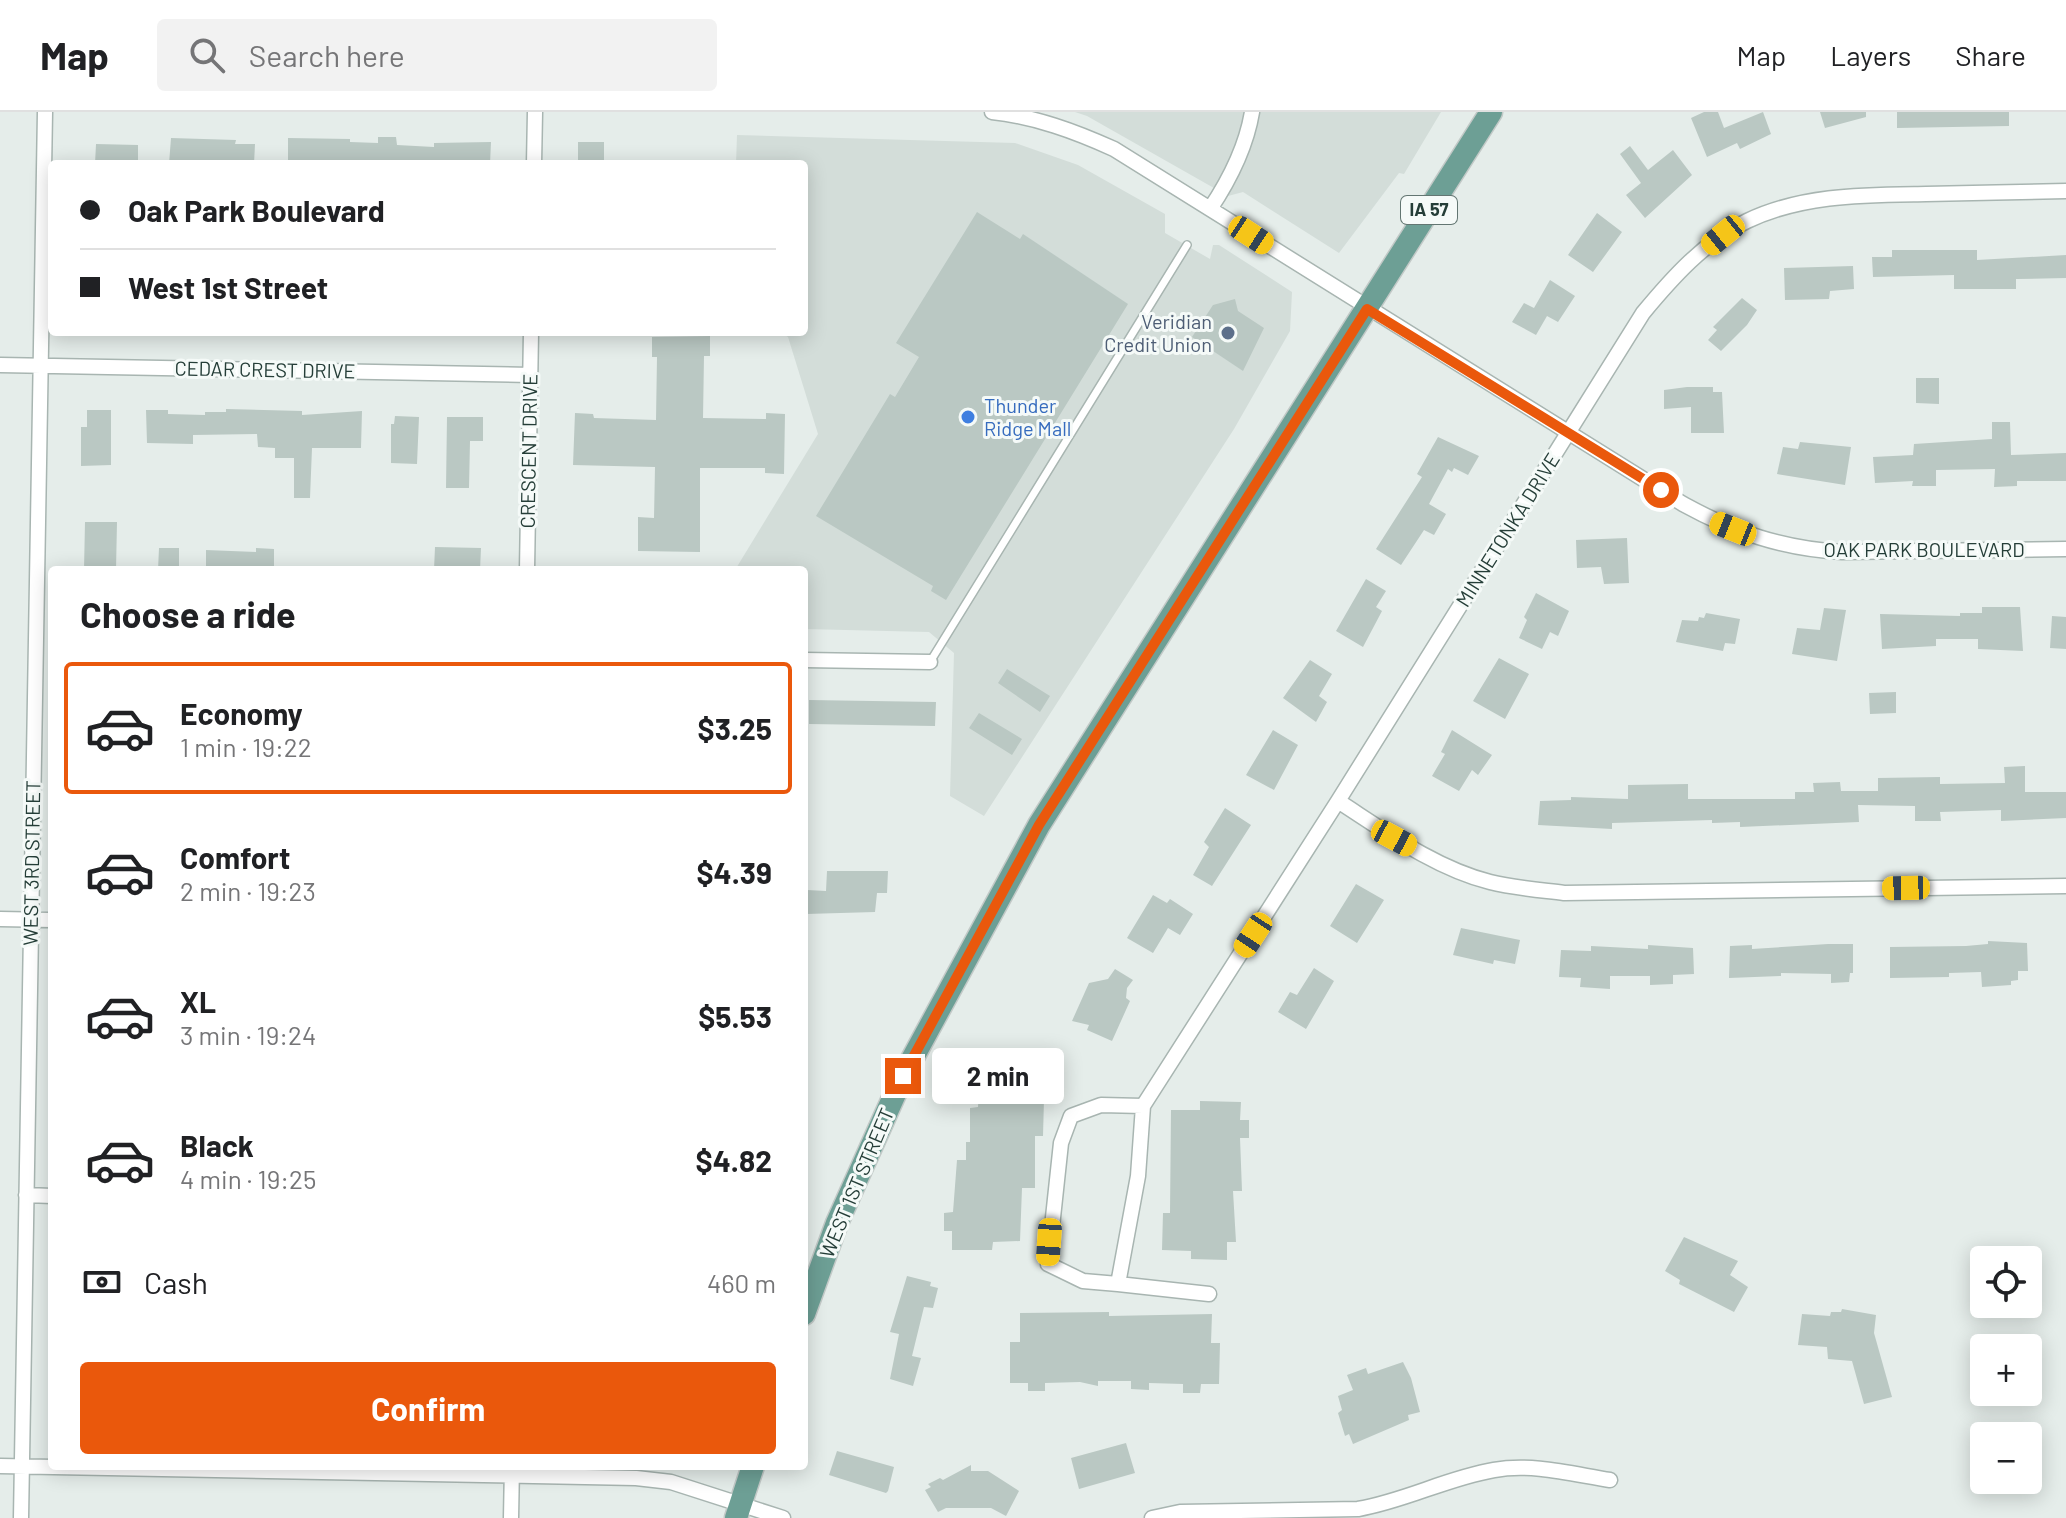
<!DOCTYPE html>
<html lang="en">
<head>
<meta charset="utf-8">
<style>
	:root { --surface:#fff; --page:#f2f2f2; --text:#202124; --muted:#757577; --line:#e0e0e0; --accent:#ea580c }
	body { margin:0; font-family:Barlow,sans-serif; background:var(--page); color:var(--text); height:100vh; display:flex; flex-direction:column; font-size:30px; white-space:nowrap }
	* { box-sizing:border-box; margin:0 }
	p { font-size:26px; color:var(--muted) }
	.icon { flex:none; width:44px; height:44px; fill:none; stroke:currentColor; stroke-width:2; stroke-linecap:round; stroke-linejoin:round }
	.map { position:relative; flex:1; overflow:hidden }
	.details { position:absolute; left:48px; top:454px; width:760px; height:904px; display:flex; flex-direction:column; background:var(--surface); border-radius:8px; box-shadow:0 4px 20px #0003 }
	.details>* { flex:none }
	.banner { position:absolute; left:48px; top:48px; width:760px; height:176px; border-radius:8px; box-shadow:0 4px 20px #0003; display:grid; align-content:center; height:176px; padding:0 32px; background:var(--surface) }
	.fabs { position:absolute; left:1970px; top:1134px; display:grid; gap:16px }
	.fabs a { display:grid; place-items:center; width:72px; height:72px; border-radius:8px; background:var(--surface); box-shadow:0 4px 20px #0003; font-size:40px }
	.end { position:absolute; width:36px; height:36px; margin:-18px; border:10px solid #ea580c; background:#fff; box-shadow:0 0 0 4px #fff }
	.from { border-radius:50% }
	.bubble { position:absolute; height:56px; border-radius:8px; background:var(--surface); box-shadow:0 4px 20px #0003; font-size:26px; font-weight:700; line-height:56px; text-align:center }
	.car { position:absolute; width:24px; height:48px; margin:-24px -12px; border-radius:10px; box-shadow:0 0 6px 2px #0007; background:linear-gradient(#f5c518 24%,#345 0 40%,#f5c518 0 76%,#345 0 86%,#f5c518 0) }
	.banner b { display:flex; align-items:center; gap:28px; height:76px; font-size:30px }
	.banner b+b { border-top:2px solid var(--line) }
	.banner i { width:20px; height:20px; background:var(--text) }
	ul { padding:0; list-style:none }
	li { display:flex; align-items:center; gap:24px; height:132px; margin:0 16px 12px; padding:0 16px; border:4px solid transparent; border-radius:8px }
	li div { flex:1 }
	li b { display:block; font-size:30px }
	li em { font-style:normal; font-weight:700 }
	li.current { border-color:var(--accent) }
	li>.icon { width:72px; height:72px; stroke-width:1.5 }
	h2 { padding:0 32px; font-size:36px; line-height:96px }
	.pay { display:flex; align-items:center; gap:20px; height:88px; padding:0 32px; font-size:30px }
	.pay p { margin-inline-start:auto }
	.primary-button { display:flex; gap:16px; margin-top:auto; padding:16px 32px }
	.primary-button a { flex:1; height:92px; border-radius:8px; background:var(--accent); color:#fff; font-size:32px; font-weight:700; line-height:92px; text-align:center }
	header { display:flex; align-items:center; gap:48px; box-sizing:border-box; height:112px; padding:0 40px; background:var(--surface); border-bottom:2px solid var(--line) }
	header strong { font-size:38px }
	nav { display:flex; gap:44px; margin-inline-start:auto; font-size:28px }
	.search { width:560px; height:72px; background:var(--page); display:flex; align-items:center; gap:20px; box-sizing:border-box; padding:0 28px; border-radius:8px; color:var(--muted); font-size:30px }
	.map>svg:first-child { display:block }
	.built { fill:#d3ddd9 }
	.building { fill:#bac8c3 }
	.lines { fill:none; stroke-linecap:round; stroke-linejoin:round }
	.service-casing { stroke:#a8b5b1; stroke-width:10 }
	.minor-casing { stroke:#a8b5b1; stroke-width:17 }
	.primary-casing { stroke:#c2c9c7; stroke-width:25 }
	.service { stroke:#fff; stroke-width:7 }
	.minor { stroke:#fff; stroke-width:14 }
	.primary { stroke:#6d9f95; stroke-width:22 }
	.route { stroke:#ea580c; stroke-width:10 }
	.service-dot { fill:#5c6f8a; stroke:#f5faf8; stroke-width:3 }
	.shop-dot { fill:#3f7fe0; stroke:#f5faf8; stroke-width:3 }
	.labels { text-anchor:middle; stroke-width:6; stroke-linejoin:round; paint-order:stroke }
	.shield { fill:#f5faf8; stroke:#637672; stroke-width:2 }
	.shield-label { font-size:18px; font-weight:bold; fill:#253e38 }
	.service-label { font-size:20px; fill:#4e5e75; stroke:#f5faf8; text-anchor:end }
	.street-label { font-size:20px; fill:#253e38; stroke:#f5faf8 }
	.shop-label { font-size:20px; fill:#366cbe; stroke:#f5faf8; text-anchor:start }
</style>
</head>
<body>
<header>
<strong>Map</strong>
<div class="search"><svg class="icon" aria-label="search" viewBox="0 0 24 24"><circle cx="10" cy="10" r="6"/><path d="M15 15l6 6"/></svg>Search here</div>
<nav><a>Map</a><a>Layers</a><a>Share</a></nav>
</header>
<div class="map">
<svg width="2066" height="1406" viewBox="0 0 2066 1406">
	<rect width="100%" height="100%" fill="#e5edea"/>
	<path class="built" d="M1075,0H1441L1404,62L1399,61L1339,141L1243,80L1228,84L1087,4Z
		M737,23L1015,31L1078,53L1165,102V121L1210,147L1213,133H1219L1292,180L1290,219L1234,317L984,704L950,684L954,541L929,520L804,517V458H735L818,322L788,225L780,220H804V52H736Z"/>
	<path class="building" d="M1704,0H1718L1724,16L1763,0L1771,22L1740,37L1737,31L1707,45L1691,6Z
		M1820,0H1866V5L1825,16Z
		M1897,0H2009V14L1897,16Z
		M378,25H396L397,33L434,35V31L491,30L490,52H288V26L350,27V30L378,31Z
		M171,26L236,28L235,32H255L254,52H169Z
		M578,30H604V52H578Z
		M96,32L138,33V52H95Z
		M1630,34L1648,58L1673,38L1692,63L1645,106L1626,83L1641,71L1620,42Z
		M977,100L1020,127L1023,122L1128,192L946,488L931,479L933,474L816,404L890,282L895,285L919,245L896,231Z
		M1597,101L1622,120L1593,160L1568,143Z
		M1892,138H1977V148L2066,143V166L2016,167V177H1954V163L1873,165L1872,145H1892Z
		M1853,154L1854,177L1830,179L1829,187L1785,188L1784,156Z
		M1550,168L1575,184L1558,210L1547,204L1536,223L1512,210L1524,191L1534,196Z
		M1742,186L1757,198L1747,213L1721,239L1708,228L1717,218L1713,215Z
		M1235,187L1238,199L1264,216L1243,259L1192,225L1213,193Z
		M710,224V244H704L703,306L766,307V301L785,302L784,362L765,361V356H700V440L638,439V405L654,406L655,355L573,353L575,301L593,302L594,306L656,308L657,245H652V225Z
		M1916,266H1939V292L1916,291Z
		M1687,275H1713V280H1722L1724,321H1691V295L1664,297V278Z
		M226,297L302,299V303L362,299L361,336H312L310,386H294V346H275V336L258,335L257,322L193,323V332L147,331L146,298H168V302L205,303V300H226Z
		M87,298H111V353L81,354V315H87Z
		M395,304L419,305L417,352L391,351V312H394Z
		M447,305H483V329H470L469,376H446Z
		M1992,310H2010L2011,343L2066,341V369H2017V374L1994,375L1995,357L1936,358V374H1912L1913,369L1875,371L1873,345L1913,343L1914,332L1992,327Z
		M1438,325L1479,344L1468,363L1454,356L1452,360L1448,357L1429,392L1446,402L1434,423L1424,418L1401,453L1376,437L1422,365L1417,362Z
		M1800,330L1851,335L1845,373L1777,362L1783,335L1798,337Z
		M85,410H117L116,458H84Z
		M1627,426L1629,471L1604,472L1601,455L1577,456L1576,428Z
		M435,435L481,436L480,458H434Z
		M159,436H179V458H158Z
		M256,436L274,437V458H206V438L256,440Z
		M1366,467L1386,479L1376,495L1382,499L1363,535L1336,519Z
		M1536,481L1569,499L1558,524L1550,520L1542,537L1519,526L1527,508L1524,505Z
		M1982,495H2020L2023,539L1978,537V527H1936V534L1882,537L1880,502L1960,504V501H1982Z
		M1824,496L1846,498L1837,549L1792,542L1797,516L1820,518Z
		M1706,501L1740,507L1735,532L1725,531L1723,539L1676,530L1682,508L1698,509L1699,505L1704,506Z
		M2052,504L2066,505V537L2050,536Z
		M1499,546L1529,562L1505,607L1473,589Z
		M1310,548L1332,562L1319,584L1327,590L1316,610L1283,586Z
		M1007,557L1050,584L1040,600L998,571Z
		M1896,580V601L1870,602L1869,581Z
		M809,588L936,590L935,614L809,612Z
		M979,601L1022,627L1012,643L969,616Z
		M1273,618L1298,633L1274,678L1246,663Z
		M1452,618L1492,643L1478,663L1472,658L1459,679L1432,664L1445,642L1441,640Z
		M2025,654V680H2066V706L2001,709V698L1940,700L1941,709H1915V694L1858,693L1859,710L1740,715V710L1712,711V708L1612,711V717L1538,713L1540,689L1571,688V685L1628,687V673L1688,672V687H1795V680H1814L1813,671L1840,670L1841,679H1878V666L1940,665V672L2005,671L2004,655Z
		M1225,696L1251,713L1212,774L1193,763L1209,735L1204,730Z
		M827,759H888L887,781H877L875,800L806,802L807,778L826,779Z
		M1356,772L1384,788L1357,831L1330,814Z
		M1153,783L1167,791L1170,787L1193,802L1180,823L1168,816L1153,841L1127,826Z
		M1461,816L1520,828L1515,852L1494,848L1493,852L1453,843Z
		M1988,829L2027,831L2028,859H2018V868L2011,869V873L1982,875L1981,860L1949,861V865L1890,866V835L1966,834L1988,832Z
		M1828,832H1853V861H1850L1849,870L1831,871V862L1781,861V864L1729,866L1730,834L1752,833V837Z
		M1648,833L1693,836L1694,862L1673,863V872L1650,873V864H1610V877L1580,875L1581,866L1559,865L1561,838L1591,839V834L1648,837Z
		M1314,856L1334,869L1306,917L1278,900L1290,880L1297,883Z
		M1115,857L1133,868L1127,876L1126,886L1130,889L1112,929L1087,918L1089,913L1072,909L1089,871L1108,867Z
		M979,979H1014V988L1044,987L1043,1024H1035V1076H1022L1020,1129L993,1130L992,1138H952V1119H944V1101L953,1100L957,1048H966V1030H970V996L978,995Z
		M1200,989L1241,990L1240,1008H1249V1026H1240L1242,1079H1233L1236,1130H1227V1148L1191,1147V1139L1162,1138L1163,1101H1170L1171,998H1200Z
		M1684,1125L1738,1149L1730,1163L1748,1175L1734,1200L1679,1172L1680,1168L1665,1159Z
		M907,1164L931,1170L930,1174L938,1176L933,1196L924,1195L912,1244L921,1246L913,1274L890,1267L899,1222L890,1220Z
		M1842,1197L1876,1203L1874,1221L1892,1285L1864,1292L1852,1249L1828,1247L1827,1235L1798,1233L1802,1202L1830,1204L1831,1200H1841Z
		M1109,1200V1204L1212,1202L1211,1231H1220L1219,1272H1201L1200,1281H1183V1272L1149,1271V1278L1131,1277V1269H1098V1274L1080,1270L1045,1271V1279H1028V1271H1010V1230H1020V1201Z
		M1403,1250L1411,1266L1420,1300L1408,1303L1409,1308L1353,1332L1349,1322L1345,1324L1338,1301L1342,1298L1338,1284L1353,1278L1347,1263L1366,1256L1368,1262Z
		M1126,1331L1135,1361L1079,1377L1071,1346Z
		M837,1339L894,1355L888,1379L886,1381L829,1363Z
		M971,1353V1359H988L1019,1379L1006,1404L991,1396H946L938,1400L925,1378L931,1375L928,1372L940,1366L943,1368Z"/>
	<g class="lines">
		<g class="service-casing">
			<path id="service" d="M930,550L1187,133"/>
		</g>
		<g class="minor-casing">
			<path id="minor" d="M992,0C1036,5 1074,19 1114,37L1683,392C1734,420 1783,437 1842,440L2066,437
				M534,52L535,0
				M1210,97C1230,67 1246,36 1252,0
				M0,253L530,263
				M527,458L531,220
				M804,548L930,550
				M1338,689C1386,720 1435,756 1490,770C1514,776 1540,778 1564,781L2066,774
				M0,807L52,808
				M1143,994L1101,993L1071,1004L1061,1031L1048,1152L1083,1169L1118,1172L1138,1064L1143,994L1338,689L1643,201C1672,166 1705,129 1747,109C1803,82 1866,83 1926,82C1973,81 2019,80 2066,79
				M26,1083L52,1084
				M1118,1172L1209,1182
				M0,1354L636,1366L671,1370L783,1406
				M21,1406L45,0
				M511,1406L512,1354
				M1152,1406L1180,1400L1358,1397C1405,1389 1447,1366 1494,1358C1532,1351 1572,1362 1610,1368"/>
		</g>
		<g class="primary-casing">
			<path id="primary" d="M804,1202L837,1111L903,964L1039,713L1491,0
				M736,1406L753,1354"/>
		</g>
		<use href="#service" class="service"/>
		<use href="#minor" class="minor"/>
		<use href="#primary" class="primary"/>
	</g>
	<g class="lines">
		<path class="route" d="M903,964L1039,713L1367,197L1661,378"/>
	</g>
	<circle class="service-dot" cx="1228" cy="221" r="8"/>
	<circle class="shop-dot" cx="968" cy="305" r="8"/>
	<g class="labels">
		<rect class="shield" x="1401" y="84" width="56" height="28" rx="6"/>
		<g class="shield-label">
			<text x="1429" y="104">IA 57</text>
		</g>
		<g class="service-label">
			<text x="1212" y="217">Veridian<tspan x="1212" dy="23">Credit Union</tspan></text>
		</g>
		<g class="street-label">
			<text transform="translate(265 258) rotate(1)" y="7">CEDAR CREST DRIVE</text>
			<text transform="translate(529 339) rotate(-89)" y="7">CRESCENT DRIVE</text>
			<text transform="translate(1508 418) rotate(-58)" y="7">MINNETONKA DRIVE</text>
			<text x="1924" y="445">OAK PARK BOULEVARD</text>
			<text transform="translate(32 751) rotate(-89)" y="7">WEST 3RD STREET</text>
			<text transform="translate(857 1071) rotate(-67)" y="7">WEST 1ST STREET</text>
		</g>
		<g class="shop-label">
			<text x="984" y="301">Thunder<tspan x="984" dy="23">Ridge Mall</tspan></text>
		</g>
	</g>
</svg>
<div class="fabs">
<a><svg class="icon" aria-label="locate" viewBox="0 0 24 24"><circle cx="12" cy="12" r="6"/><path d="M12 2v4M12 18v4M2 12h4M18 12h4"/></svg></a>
<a>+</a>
<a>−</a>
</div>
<i class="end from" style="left:1661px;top:378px"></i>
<i class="end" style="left:903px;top:964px"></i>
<div class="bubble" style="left:932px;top:936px;width:132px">2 min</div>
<i class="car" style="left:1251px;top:123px;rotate:123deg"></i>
<i class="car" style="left:1723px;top:123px;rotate:231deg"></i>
<i class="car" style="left:1733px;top:417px;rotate:292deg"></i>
<i class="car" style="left:1394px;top:726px;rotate:118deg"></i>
<i class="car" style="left:1906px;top:776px;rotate:269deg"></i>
<i class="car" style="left:1253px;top:823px;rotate:213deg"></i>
<i class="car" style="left:1049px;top:1130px;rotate:184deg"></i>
<div class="banner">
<b><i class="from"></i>Oak Park Boulevard</b>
<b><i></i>West 1st Street</b>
</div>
<section class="details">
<h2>Choose a ride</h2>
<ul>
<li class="current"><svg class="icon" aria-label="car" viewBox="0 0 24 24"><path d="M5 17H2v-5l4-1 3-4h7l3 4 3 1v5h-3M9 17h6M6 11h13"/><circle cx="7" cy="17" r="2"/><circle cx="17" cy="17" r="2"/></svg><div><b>Economy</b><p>1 min · 19:22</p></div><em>$3.25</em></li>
<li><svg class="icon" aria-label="car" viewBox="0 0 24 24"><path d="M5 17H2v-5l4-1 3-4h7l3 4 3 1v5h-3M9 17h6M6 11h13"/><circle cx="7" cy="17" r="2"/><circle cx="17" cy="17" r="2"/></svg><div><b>Comfort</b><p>2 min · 19:23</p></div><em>$4.39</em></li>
<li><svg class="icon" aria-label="car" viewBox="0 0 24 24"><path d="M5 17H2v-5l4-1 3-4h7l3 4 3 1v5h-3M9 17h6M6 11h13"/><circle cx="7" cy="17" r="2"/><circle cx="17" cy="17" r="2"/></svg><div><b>XL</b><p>3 min · 19:24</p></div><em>$5.53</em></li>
<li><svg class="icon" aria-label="car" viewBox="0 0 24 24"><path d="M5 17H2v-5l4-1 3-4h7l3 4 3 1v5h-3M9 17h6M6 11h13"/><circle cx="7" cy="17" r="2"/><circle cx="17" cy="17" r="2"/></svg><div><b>Black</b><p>4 min · 19:25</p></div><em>$4.82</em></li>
</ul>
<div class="pay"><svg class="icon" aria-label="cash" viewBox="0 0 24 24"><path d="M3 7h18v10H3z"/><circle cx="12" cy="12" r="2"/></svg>Cash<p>460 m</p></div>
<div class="primary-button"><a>Confirm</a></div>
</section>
</div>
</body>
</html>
